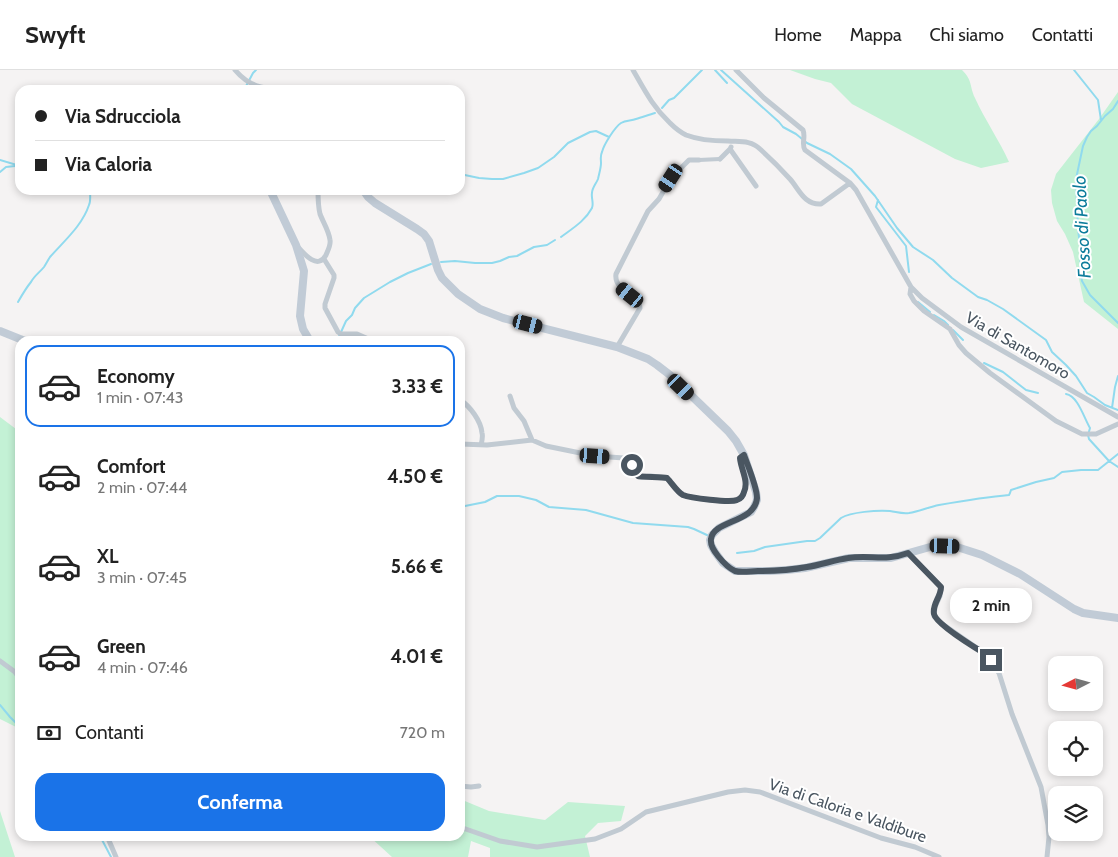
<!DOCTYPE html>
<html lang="it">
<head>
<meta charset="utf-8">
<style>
	:root { --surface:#fff; --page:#f6f6f6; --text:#222; --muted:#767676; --line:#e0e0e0; --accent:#1a73e8 }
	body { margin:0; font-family:Cabin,sans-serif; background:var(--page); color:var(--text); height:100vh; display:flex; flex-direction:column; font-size:19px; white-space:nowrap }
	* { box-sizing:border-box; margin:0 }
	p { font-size:16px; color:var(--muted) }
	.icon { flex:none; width:28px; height:28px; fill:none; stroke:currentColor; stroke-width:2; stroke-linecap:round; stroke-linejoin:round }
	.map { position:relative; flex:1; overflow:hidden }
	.sheet { position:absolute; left:15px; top:266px; width:450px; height:505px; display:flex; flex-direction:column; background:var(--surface); border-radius:15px; box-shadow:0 2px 8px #0003 }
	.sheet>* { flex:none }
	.guide { position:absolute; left:15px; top:15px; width:450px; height:110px; border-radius:15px; box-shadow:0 2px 8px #0003; display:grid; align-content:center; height:110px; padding:0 20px; background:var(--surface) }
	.needle { width:32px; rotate:264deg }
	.buttons { position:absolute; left:1048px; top:586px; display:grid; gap:10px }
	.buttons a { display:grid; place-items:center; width:55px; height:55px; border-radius:10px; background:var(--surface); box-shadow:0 2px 8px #0003; font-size:25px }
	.end { position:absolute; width:22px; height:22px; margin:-11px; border:6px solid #4a5661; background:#fff; box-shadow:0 0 0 2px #fff }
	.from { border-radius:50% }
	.bubble { position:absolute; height:35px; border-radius:15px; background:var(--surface); box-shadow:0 2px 8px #0003; font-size:16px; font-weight:800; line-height:35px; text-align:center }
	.car { position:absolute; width:15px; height:30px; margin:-15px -8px; border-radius:6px; box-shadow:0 0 4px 1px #0007; background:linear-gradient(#222 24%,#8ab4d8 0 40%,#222 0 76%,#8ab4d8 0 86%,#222 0) }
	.guide b { display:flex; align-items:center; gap:18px; height:48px; font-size:19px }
	.guide b+b { border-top:1px solid var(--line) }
	.guide i { width:12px; height:12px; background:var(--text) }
	ul { padding:9px 0 0; list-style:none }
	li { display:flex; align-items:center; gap:15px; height:82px; margin:0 10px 8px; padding:0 10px; border:2px solid transparent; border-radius:15px }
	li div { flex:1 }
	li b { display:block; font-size:19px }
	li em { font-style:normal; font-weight:800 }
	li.on { border-color:var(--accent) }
	li>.icon { width:45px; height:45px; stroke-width:1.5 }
	.pay { display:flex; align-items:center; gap:12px; height:55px; padding:0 20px; font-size:19px }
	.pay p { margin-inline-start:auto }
	.action { display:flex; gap:10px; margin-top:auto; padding:10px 20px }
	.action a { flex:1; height:58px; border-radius:15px; background:var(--accent); color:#fff; font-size:20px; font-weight:800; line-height:58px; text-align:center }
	header { display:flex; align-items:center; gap:30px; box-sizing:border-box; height:70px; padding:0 25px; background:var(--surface); border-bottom:1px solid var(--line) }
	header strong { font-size:24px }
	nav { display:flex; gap:28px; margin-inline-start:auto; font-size:18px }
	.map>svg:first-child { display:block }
	.green { fill:#c3f1d5 }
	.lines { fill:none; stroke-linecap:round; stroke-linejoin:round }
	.stream { stroke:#90daee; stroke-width:2 }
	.pedestrian { stroke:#c1cad2; stroke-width:4 }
	.minor { stroke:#c1cad2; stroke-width:5 }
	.secondary { stroke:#c1cbd6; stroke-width:8 }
	.route { stroke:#4a5661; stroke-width:6 }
	.labels { text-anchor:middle; stroke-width:4; stroke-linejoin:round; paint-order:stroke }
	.street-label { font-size:16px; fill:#4a5661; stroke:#fff }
	.water-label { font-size:18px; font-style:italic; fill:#0c7c9b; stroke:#fff }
</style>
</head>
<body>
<header>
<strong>Swyft</strong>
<nav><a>Home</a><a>Mappa</a><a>Chi siamo</a><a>Contatti</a></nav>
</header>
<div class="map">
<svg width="1118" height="787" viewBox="0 0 1118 787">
	<rect width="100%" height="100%" fill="#f5f3f3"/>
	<path class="green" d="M790,0H962C973,11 969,15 975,28C985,50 999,70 1009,92L981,98L955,89L852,34L831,13L815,9Z
		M1118,22V259L1084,232L1073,182L1065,164L1057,151L1052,133L1051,120L1056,104L1099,49Z
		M0,347L20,362V659L0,649Z
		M460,729L489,741L545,750L568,732L625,736L621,751L598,753L585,766L590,787H490V778L471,771L468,787H392L369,766H460Z
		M0,741L15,787H0Z"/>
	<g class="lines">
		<path class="stream" d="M715,0L727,13
			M721,0L779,52L783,57L796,64L807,73L830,84L851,99L875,126L897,158L913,177L933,190L952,208L978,227L987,230L1003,239L1046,270L1052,282L1066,295L1076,306L1087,323L1094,327L1105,335L1118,340
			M1074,0L1098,30L1101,50
			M244,20L253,3L256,0
			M1118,31L1113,39L1105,46L1097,56L1091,61L1087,67L1083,76L1076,109L1078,159L1081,183L1080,201L1082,211L1090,225L1118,253
			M662,38L669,30L674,28L702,0
			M0,90L20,96
			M0,102L6,97L15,96
			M460,104L479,108L492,109H503L524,103L538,98L554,87L568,73L590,62L596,61L609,67
			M67,120L71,121L81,120
			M878,130L876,137L906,176L909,202
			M561,167C573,158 585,151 592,138C594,133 591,128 592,123C592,118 596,114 598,109C599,104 601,98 601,93C601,89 600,86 602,82C604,74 615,57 621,53C626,50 631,51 636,49C642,47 649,45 655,43
			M441,192L455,191L475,193H492L500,191L509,187L517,186L534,177L547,175L555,170
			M18,232C22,225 26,218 31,212C34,206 40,202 44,197C46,194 48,190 50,187C64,171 82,156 89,135C91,131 90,125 90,120
			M918,232L930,242
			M934,245L944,251L948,255
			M953,260L963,270
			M337,271L346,251L352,245L355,238L364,228L390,212L408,203L431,194
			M984,293L1003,302L1026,320L1038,323
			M1066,324C1078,326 1084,348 1090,358L1088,365L1089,369L1109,391L1118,397
			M1112,338L1115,317L1118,306
			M460,437L485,432L497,426H519L536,430L549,437L586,440L633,453L688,457L694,459L709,466
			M737,483L754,481L765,477L807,471H815L820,468L841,448C851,442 877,440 890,441C897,442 902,444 909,443C920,441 929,437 939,435C962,431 986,427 1009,425L1010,423L1011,420L1036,412L1054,408L1062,402L1081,400H1098L1118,384
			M0,635L10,647L20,657
			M100,766L111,787"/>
		<path class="pedestrian" d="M699,90L720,89"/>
		<path class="minor" d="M235,0C260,30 288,13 319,20
			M633,0C645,21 653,37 670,53C675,58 680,62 686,65C699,70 714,71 728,71C739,72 751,70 760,79C770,88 781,99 790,109C799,119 804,135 821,134L850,113
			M736,0L764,28L803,60C806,67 801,74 805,80L850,113L856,120L911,217L922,228L961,257L1118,347
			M730,79L756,116
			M720,89L730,79L731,77
			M298,177C305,185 318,200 326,185C328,180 331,175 330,170C329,161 323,152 320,144C318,136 318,128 318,120
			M324,189L334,205V208L325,234V238L338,262L341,264H357L373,271
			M911,217L910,224L914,231L924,241L950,259L959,275L966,283L990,303L1056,351L1082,364H1096L1118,354
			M617,277L640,238L639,231C629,224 614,217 616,204L648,141L659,129L671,108L689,90H699
			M510,326L514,338L524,351L532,370
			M460,330C470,336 481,351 482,363C483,366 482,371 481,375
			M460,374L487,375L532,370L546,376L595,386L624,388L630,391L638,406L642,407L651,406L667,408C672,413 677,422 683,425C690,428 730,433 737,430C740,429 743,426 744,422C749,411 741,400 740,388L744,385
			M908,483L941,517L940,526L935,537L934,546L941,553L987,585L999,603L1012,644L1041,717L1048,755L1049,767L1047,787
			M0,591L15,602L20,609
			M460,716L471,717L479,716
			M460,757L500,771L537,777L595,769L621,759L646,742L728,722L745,720L760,722L881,768L915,777L939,787
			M107,766L116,787"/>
		<path class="secondary" d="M270,120L296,175L304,201L300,246L303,259L310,271
			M363,120L368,127L375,133L417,159L424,164L429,171L438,200L442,208L458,224L480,239L503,248L617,277L648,289L657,295L670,305L728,361L736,371L744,385L756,422L757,430L754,437L751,442L719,458L712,465L710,470L711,475L715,482L723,493L735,501H770L787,500L805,498L849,488H891L930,477H957L982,485L1020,504L1074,539L1083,543L1118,548
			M0,261L25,271"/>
	</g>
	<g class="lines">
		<path class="route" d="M632,395C634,398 636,404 638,406C640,407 662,407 667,408C672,413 677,422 683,425C690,428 730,433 737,430C740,429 743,426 744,422C749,411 741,400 740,388L744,385C748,396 757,417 757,428C755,453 713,450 711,469C710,475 714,481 718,486C722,491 728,498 735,501C742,503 751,501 758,501C774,501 791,500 807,497C821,495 834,490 848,488C870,484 884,492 908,483L941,517C941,527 932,534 934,544C936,554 977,579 987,585L991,590"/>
	</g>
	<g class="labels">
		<g class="street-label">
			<text transform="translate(1018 275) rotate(30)" y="6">Via di Santomoro</text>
			<text transform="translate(848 740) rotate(19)" y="6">Via di Caloria e Valdibure</text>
		</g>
		<g class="water-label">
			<text transform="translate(1082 157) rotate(-93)" y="6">Fosso di Paolo</text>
		</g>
	</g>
</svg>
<div class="buttons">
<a><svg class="needle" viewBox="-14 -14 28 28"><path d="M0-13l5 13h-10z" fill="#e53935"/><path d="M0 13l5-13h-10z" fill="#767676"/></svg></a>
<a><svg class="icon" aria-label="locate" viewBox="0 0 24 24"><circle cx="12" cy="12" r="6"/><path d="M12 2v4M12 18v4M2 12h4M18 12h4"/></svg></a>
<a><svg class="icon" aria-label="layers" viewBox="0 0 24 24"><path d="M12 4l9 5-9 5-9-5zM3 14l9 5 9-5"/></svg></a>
</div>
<i class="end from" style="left:632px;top:395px"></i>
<i class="end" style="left:991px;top:590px"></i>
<div class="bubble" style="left:950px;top:518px;width:82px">2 min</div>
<i class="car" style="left:671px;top:108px;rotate:213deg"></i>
<i class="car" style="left:630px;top:225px;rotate:309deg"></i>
<i class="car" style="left:528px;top:254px;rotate:104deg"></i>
<i class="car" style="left:681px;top:317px;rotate:134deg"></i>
<i class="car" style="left:595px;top:386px;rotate:94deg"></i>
<i class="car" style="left:945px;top:476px;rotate:92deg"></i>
<div class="guide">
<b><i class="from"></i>Via Sdrucciola</b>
<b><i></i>Via Caloria</b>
</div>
<section class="sheet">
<ul>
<li class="on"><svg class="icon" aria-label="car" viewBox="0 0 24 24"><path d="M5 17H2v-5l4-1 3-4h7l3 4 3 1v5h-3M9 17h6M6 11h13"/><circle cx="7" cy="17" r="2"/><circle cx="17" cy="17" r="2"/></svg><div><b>Economy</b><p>1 min · 07:43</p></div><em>3.33 €</em></li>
<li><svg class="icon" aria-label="car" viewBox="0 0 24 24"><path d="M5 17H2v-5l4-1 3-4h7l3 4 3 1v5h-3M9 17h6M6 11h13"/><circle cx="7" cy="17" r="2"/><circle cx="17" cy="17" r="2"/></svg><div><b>Comfort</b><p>2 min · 07:44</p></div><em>4.50 €</em></li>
<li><svg class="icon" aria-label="car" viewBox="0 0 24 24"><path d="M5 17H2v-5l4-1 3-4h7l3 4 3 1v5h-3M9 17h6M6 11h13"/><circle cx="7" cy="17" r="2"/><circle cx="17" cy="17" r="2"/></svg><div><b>XL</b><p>3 min · 07:45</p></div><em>5.66 €</em></li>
<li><svg class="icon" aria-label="car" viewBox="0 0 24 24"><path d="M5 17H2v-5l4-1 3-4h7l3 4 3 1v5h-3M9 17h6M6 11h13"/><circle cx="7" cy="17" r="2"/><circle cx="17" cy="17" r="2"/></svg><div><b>Green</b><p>4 min · 07:46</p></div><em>4.01 €</em></li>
</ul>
<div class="pay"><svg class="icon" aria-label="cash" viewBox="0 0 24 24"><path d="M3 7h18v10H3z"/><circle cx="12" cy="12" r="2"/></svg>Contanti<p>720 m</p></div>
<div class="action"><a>Conferma</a></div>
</section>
</div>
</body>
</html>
